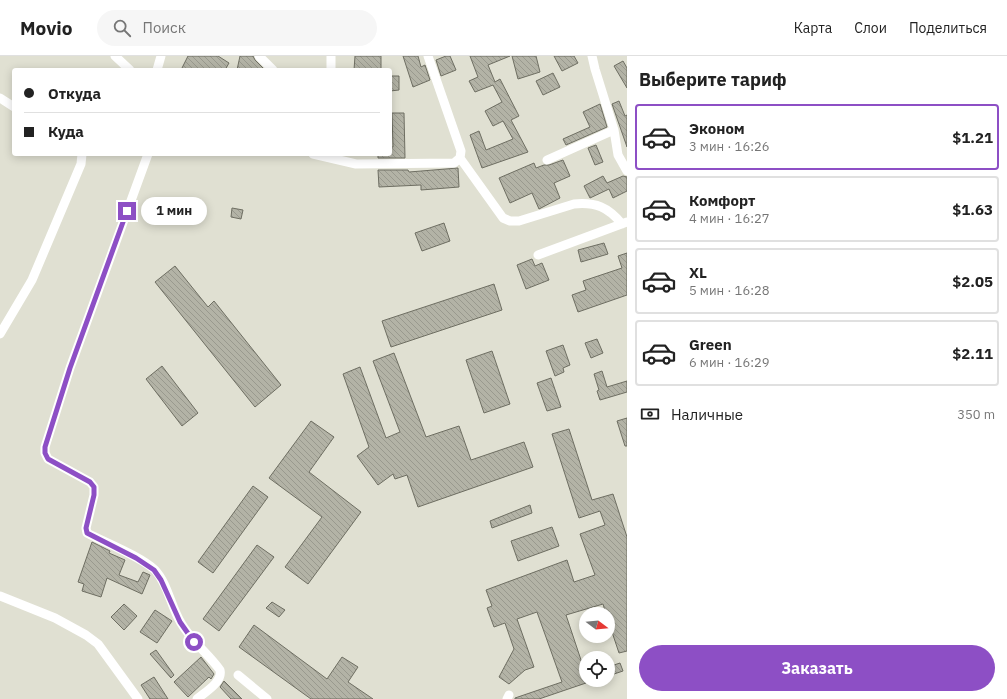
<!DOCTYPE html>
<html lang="ru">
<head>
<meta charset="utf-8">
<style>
	:root { --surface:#fff; --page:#f6f6f6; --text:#222; --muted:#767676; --line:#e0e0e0; --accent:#8d4fc5 }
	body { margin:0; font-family:"IBM Plex Sans",sans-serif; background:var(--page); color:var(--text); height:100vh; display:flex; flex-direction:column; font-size:15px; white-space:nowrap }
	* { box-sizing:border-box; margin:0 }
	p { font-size:13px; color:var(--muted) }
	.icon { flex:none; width:22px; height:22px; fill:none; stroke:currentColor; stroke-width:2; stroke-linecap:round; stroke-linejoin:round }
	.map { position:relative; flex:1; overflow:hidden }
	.drawer { display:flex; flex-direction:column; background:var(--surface); width:380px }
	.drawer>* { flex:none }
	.hud { position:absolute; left:12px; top:12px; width:380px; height:88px; border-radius:4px; box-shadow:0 2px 10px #0003; display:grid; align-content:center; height:88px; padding:0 12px; background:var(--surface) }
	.needle { width:26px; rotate:106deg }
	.tools { position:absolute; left:579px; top:551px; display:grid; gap:8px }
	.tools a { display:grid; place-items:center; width:36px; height:36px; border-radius:50%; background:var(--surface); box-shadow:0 2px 10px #0003; font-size:20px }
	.end { position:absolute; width:18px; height:18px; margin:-9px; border:5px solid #8d4fc5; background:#fff; box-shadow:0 0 0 2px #fff }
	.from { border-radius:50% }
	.bubble { position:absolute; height:28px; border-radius:14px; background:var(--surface); box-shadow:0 2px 10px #0003; font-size:13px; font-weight:800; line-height:28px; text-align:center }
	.hud b { display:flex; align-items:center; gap:14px; height:38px; font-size:15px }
	.hud b+b { border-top:1px solid var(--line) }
	.hud i { width:10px; height:10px; background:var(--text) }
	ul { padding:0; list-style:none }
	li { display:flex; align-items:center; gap:12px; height:66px; margin:0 8px 6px; padding:0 4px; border:2px solid var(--line); border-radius:4px }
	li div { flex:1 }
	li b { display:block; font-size:15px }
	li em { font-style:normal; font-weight:800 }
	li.on { border-color:var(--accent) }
	li>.icon { width:36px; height:36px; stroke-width:1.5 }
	h2 { padding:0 12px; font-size:18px; line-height:48px }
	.pay { display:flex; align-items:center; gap:10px; height:44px; padding:0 12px; font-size:15px }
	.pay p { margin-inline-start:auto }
	.button { display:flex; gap:8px; margin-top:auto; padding:8px 12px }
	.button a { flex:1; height:46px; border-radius:24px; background:var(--accent); color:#fff; font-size:16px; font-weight:800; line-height:46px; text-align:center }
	header { display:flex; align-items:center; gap:24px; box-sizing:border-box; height:56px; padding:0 20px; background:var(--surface); border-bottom:1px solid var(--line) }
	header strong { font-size:19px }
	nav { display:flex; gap:22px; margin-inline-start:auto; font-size:14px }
	.search { width:280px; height:36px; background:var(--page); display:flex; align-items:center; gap:10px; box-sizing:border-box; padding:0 14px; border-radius:22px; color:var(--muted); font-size:15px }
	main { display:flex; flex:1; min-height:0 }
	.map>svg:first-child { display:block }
	.building { fill:url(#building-back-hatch); stroke:#6e6e62 }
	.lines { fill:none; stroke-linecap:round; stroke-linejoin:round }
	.minor { stroke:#fff; stroke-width:9 }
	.route { stroke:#8d4fc5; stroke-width:5 }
</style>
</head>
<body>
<header>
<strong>Movio</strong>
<div class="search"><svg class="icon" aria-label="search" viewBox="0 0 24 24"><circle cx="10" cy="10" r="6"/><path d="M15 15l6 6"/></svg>Поиск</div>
<nav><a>Карта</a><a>Слои</a><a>Поделиться</a></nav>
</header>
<main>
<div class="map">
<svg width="627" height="643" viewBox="0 0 627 643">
	<defs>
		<pattern id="building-back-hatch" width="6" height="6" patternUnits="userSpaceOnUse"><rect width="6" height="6" fill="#b3b3a6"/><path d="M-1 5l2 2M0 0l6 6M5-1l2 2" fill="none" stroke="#99998e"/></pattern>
	</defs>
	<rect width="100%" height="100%" fill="#e0e0d2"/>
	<path class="building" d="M188,0H218L229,7L225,14H181Z
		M240,0H253L255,4L265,14H237Z
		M355,0H381V14H354Z
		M403,0H418L421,11L425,9L430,24L413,31Z
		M446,0H450L456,14L441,20L436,4Z
		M470,0H510L488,9L495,26L500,23L519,60L511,64L528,96L482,112L470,79L479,75L486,94L513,83L503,65L493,70L485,55L502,46L493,29L475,36L469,25L478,21Z
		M512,0H536L540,16L518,23Z
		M554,0H574L578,7L562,15Z
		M623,5L627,12V32L614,10Z
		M553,17L560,31L543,39L536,25Z
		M390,20H399V34L390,35Z
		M619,45L625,60L627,59V91L612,48Z
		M600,48L607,71L566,89L563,83L590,71L583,56Z
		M392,57H404L405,102H378V98H390V91H393Z
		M596,89L603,106L595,109L588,92Z
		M563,104L570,120L554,127L560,142L539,153L532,137L510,147L499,122L534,107L536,112L544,109H549Z
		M458,112L459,131L421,134V129L379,131L378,114H408L409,116Z
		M603,120L607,127L623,120L627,121V135L613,142L609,133L590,142L584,130Z
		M232,152L243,154L241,163L231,161Z
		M444,167L450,185L422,195L415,177Z
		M604,187L608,198L581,206L578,194Z
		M627,197V239L578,256L572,239L586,234L583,225L622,212L618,200Z
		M532,203L535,210L542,207L549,224L526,233L517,209Z
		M175,210L208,251L214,245L281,329L255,351L155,226Z
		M494,228L502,254L391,291L382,265Z
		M597,283L603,297L591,302L585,287Z
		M563,289L570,309L563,312L564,316L555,320L546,295Z
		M492,295L510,348L484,357L466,304Z
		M394,297L426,381L459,370L471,404L524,386L533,411L418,451L407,419L395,423L393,418L378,429L357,400L369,391L343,318L360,311L386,382L400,376L373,305Z
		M162,310L198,357L182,370L146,323Z
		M602,315L607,331L627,325V336L600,344L597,335L599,334L594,318Z
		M551,322L561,351L547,355L537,327Z
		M627,362V390H625L617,365Z
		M311,365L334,381L309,416L361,456L308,528L285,511L322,461L269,422Z
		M569,373L592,444L613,438L627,481V595L619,597L608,564V558H606L603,548L566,559L586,619V627L539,643H515V642L562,626L537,556L517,563L534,611L525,614L509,628L499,621L514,593L505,567L494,571L487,552L492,550L486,534L567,504L574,526L595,519L580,478L605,469L600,455L579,462L552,378Z
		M253,430L268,441L213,517L198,506Z
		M530,449L532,457L492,472L490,465Z
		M552,471L559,490L518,505L511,485Z
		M92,486L110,495L109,497L125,504L119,519L138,526L143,516L150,519L142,538L107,522L101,541L82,535L84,528L78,526Z
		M257,489L274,501L219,575L203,563Z
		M272,546L285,554L279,561L266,552Z
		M124,548L137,560L124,574L111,561Z
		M155,554L172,565L157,587L140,576Z
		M254,569L327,623L342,601L358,611L348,626L373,643H311L239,591Z
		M156,594L174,619L171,622L150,598Z
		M201,601L214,618L211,623L209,621L188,641L174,626Z
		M620,607L623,615L608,620V611Z
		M154,621L168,643H150L141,629Z
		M224,625L242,643H231L220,631Z"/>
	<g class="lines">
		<path class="minor" d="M115,0L130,14
			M259,0L273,14
			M592,0L595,13L614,74L618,99L627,115
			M157,14L161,0
			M331,14V0
			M0,42L14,51
			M148,98L70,312L45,391V397L48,403L90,426L94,431V439L86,472L87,477C106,487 140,500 155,514C168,528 171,551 181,567C192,586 208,597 220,614C223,626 205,636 197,643
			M313,98L356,108L454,107L460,102L461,95L428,0
			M460,102L503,162L510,165H519L574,148C596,146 608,151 622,168
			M547,104L614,74
			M538,199L627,166
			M0,278L32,224L81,108L82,98
			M0,540L55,562L86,579L98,588L138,643
			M238,619L267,643
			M507,643L509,639"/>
	</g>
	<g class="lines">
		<path class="route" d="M127,155L70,312L45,391V397L48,403L90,426L94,431V439L86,472L87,477L136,502L154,514L161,524L180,566L194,586"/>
	</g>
</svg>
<div class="tools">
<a><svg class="needle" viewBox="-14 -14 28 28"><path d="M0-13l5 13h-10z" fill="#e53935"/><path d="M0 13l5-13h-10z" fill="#767676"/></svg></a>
<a><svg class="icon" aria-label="locate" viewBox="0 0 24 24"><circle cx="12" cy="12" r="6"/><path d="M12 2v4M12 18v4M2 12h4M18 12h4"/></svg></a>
</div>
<i class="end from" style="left:194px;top:586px"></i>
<i class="end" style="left:127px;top:155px"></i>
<div class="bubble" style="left:141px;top:141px;width:66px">1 мин</div>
<div class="hud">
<b><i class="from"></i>Откуда</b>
<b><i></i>Куда</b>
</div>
</div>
<section class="drawer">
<h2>Выберите тариф</h2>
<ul>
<li class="on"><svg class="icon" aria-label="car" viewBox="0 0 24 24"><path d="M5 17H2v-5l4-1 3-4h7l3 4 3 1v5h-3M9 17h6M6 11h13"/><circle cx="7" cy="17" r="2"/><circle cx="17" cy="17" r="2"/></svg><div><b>Эконом</b><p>3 мин · 16:26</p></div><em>$1.21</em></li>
<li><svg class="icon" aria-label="car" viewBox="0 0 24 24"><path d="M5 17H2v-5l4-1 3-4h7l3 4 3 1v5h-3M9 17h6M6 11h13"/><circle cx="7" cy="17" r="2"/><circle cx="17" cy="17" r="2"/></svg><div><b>Комфорт</b><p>4 мин · 16:27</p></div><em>$1.63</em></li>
<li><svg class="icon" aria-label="car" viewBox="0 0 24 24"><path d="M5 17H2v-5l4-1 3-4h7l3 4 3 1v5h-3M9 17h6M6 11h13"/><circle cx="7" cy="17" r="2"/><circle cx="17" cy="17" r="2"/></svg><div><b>XL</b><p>5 мин · 16:28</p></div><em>$2.05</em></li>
<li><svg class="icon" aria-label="car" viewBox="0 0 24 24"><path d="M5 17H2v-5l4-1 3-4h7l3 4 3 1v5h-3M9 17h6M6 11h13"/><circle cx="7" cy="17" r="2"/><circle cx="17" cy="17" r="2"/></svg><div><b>Green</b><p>6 мин · 16:29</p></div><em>$2.11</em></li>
</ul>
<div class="pay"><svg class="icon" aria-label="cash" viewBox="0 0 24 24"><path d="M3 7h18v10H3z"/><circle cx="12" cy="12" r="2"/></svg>Наличные<p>350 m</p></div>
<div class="button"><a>Заказать</a></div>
</section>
</main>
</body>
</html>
